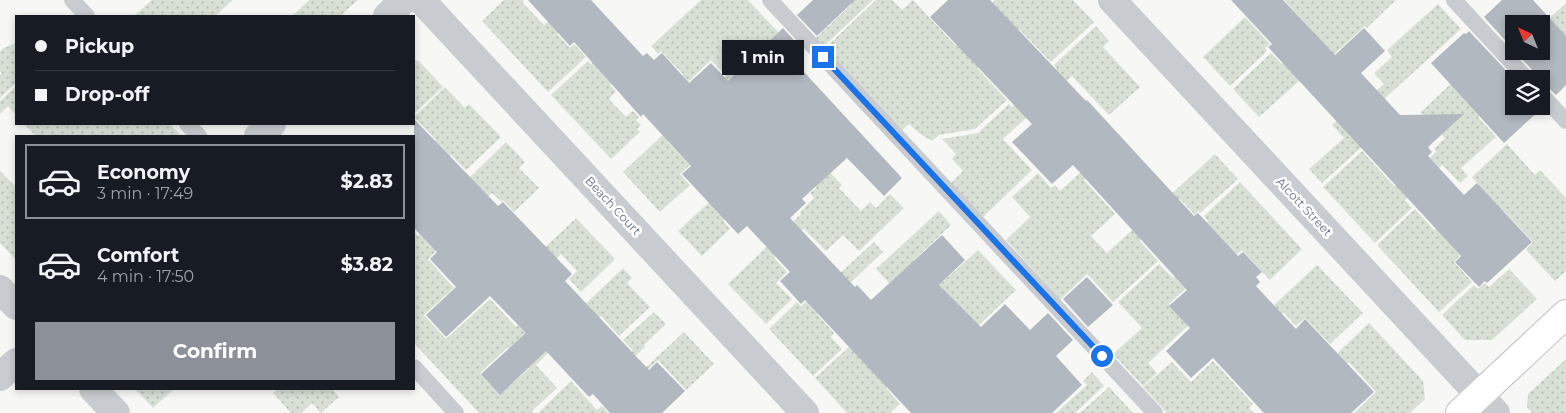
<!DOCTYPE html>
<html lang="en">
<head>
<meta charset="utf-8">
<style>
	:root { --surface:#171b24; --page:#242831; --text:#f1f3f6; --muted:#9ea1a6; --line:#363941; --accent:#8c9099 }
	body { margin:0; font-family:Montserrat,sans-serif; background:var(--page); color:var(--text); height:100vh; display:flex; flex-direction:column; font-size:19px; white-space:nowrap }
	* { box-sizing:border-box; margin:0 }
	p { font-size:16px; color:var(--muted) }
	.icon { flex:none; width:28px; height:28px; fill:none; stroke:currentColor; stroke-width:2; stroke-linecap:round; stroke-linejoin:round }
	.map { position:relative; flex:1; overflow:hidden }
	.details { position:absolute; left:15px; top:135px; width:400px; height:255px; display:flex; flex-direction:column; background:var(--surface); border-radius:0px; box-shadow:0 2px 8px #0003 }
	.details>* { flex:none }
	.hud { position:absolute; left:15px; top:15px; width:400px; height:110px; border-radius:0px; box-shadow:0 2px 8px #0003; display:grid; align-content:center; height:110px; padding:0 20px; background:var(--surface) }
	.needle { width:32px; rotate:317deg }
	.controls { position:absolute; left:1505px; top:15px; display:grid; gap:10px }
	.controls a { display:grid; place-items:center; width:45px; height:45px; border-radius:0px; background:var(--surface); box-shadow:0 2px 8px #0003; font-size:25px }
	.end { position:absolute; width:22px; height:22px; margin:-11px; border:6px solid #1a73e8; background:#fff; box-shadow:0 0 0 2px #fff }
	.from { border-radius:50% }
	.bubble { position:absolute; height:35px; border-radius:0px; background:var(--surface); box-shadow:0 2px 8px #0003; font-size:16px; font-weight:700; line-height:35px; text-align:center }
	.hud b { display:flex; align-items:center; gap:18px; height:48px; font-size:19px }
	.hud b+b { border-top:1px solid var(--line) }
	.hud i { width:12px; height:12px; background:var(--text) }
	ul { padding:9px 0 0; list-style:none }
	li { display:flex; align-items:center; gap:15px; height:75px; margin:0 10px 8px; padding:0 10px; border:2px solid transparent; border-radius:0px }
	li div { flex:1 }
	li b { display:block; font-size:19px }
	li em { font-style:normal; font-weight:700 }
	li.active { border-color:var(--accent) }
	li>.icon { width:45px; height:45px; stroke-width:1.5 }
	.button { display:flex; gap:10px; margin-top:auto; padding:10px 20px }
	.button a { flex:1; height:58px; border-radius:0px; background:var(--accent); color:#fff; font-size:20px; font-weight:700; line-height:58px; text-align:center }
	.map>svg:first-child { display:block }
	.grass { fill:url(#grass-dots) }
	.building { fill:#b2b8bf }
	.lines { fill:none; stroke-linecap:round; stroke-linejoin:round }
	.secondary-casing { stroke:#bcbfc5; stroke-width:30 }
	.lane { stroke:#c8cbcf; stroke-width:16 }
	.street { stroke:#c8cbcf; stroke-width:28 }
	.secondary { stroke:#fff; stroke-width:28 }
	.route { stroke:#1a73e8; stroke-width:6 }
	.labels { text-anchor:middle; stroke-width:5; stroke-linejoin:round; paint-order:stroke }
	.street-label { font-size:12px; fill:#657188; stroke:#fff }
</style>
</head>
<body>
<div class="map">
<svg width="1566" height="413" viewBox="0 0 1566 413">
	<defs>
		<pattern id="grass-dots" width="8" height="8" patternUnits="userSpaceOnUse" patternTransform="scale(1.25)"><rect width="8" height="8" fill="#d8e0d6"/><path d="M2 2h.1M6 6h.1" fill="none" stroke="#b3bab3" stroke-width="1.8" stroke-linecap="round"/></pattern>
	</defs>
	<rect width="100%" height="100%" fill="#f7f8f5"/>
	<path class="grass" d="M152,0H233L215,16H134Z
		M309,0H358L340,16H292Z
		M504,0H524L522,2L544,25L562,8L588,5L557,34L570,48L574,44L586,57L548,92L482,21Z
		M701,0H748L780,34L771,42L769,40L740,67L745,72L668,142L690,165L680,174L690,185L660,212L623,172L726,76L711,60L687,83L681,77L683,74L661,51L658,54L651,46Z
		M847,0H873L822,48L814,40L851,5Z
		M876,0H892L902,10L913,0L955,45L993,9L989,6L995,0H1073L1094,22L1051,62L1019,29L977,68L1007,100L975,129L939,135L932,141L919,133L909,124L900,132L823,50Z
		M1284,0H1396L1367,28L1365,26L1302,84L1299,81L1259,117L1233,89L1271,53L1282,64L1315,34Z
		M1566,3V44L1541,26Z
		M1438,4L1461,29L1382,101L1396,116L1322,183L1309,169L1344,138L1332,125L1355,104L1358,107L1384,84L1374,73L1392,57L1387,50Z
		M1245,17L1270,44L1265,48L1267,51L1230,86L1203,57Z
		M1096,26L1109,41L1103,47L1140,87L1109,115L1072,76L1003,139L1032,170L982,218L950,184L963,171L952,159L956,154L942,139L978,133L1009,104L1012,107L1024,95L1027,97L1057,69L1054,65Z
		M16,43V83L0,98V75L2,73L0,72V52L4,48Z
		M1487,50L1514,79V84L1478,117L1496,137L1461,168L1468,176L1460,183L1442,165L1405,200L1412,208L1375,243L1323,187L1362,151L1394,186L1414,168L1416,170L1436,152L1434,149L1445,138L1421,112Z
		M414,60L419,61L443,87L414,114Z
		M588,61L591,64L594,62L613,82L610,85L616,91L609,99L626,117L633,111L639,117L636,120L641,125L637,129L640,132L611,159L551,95Z
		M16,86V115L8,106L0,114V101Z
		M445,87L465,108L469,104L501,137L466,170L451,155L445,160L418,158L436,140L414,117Z
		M24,124H170L182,136H36Z
		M506,142L525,162L519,168L539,188L514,212L503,200L502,202L492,193L482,202L464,183Z
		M1507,144L1535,175L1540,170L1566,198V271L1555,281L1526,250L1533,242L1503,210L1461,249L1452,241L1494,202L1472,177Z
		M1215,154L1238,179L1200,213L1198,211L1195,215L1180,199L1147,229L1150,232L1140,241L1158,261L1113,302L1087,274L1060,300L1006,240L1030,217L1012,197L1038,173L1051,188L1055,185L1060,191L1093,161L1094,171L1084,180L1115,214L1091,236L1107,253Z
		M821,163L842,185L839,188L861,211L870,202L876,208L890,194L904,208L859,251L843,235L826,251L804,229L774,258L787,272L776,283L792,299L766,324L728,284L801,214L800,212L814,198L810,193L816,188Z
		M0,171L16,187V260L0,243Z
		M1240,182L1302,249L1270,280L1242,250L1235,256L1197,278L1169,304L1189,325L1148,363L1157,373L1143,386L1113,354L1142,328L1118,302L1159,264L1173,278L1182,270L1204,225L1208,221L1204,216Z
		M720,192L729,216L723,221L730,229L702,256L678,231Z
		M1415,209L1434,230L1438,227L1459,250L1457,252L1460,255L1454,262L1472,282L1439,312L1377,245Z
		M939,211L951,225L914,260L938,286L978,250L1016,290L945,357L889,283L876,269Z
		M576,218L615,259L581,292L569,279L577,271L561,254L553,261L547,254L495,302L492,298Z
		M414,231L418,236L423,231L439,248L428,259L454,288L424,315L446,339L490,299L516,327L522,320H543L511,350L508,347L480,373L500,395L528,369L530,370L516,355L576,313L623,268L632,278L627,283L650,307L619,336L601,316L559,355L552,349L536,365L557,388L532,411L533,413H479L414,343Z
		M874,242L883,252L817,314L834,333L831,337L842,349L813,376L769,329L797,302L801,306L811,297L813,298Z
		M1317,265L1363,313L1330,344L1305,318L1296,326L1283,312L1240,351L1215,360Z
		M1509,269L1537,299L1492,340H1465L1442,315L1474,285L1478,289L1485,283L1489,287Z
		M654,312L666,324L644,345L645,347L613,377L610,374L633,351L623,340Z
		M890,323L892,382L886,388L900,404L890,413H847L815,378L849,347L856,354Z
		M1369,323L1423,381L1425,399L1410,413H1354L1376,392L1349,362L1343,368L1303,386Z
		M684,332L714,364L686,390L658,360L605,408L604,406Z
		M1566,359V413H1532L1527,407L1528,394Z
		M1213,361L1253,404L1249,408L1254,413H1167L1143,387L1172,362L1191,382Z
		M1092,372L1104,386L1075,413H1056L1087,385L1083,381Z
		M571,381L597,410L602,406L609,413H538Z
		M1109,387L1133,413H1080Z
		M135,389H174L153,408Z
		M278,389H332L339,397L321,413L312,403L301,413H291L273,393Z"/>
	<path class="building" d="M528,0H591L643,56L647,53L654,60L662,53L689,83L711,63L728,81L783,28L802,49L792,59L902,178L884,196L847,158L802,199L806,203L790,218L855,287L857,285L871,300L942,235L965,260L939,285L981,327L1005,304L1030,330L1048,313L1073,340L1056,356L1082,385L1052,413H911L805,300L801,304L780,281L790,272L747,226L738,234L682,174L691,166L643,114L641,117L574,42L570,46Z
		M813,0H855L817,36L797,15Z
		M948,0H990L1086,101L1087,100L1194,216L1198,213L1238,256L1243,252L1262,272L1256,277L1260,282L1256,286L1296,329L1305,319L1374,392L1351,413H1264L1213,358L1191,378L1166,351L1190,328L1169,306L1187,290L1073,165L1052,184L1012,142L1032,124L930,17Z
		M1231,0H1283L1335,55L1364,28L1385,51L1361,73L1400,115L1464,114L1428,147L1432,152L1428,156L1464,195L1477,183L1532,242L1487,283L1485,281L1479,287L1455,262L1461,256L1268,47L1272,44Z
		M1502,0H1533L1566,36V85L1556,95L1548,87L1541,84V79H1537L1534,72L1515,51H1541V24H1514V50L1484,17Z
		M1469,31L1514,79V106H1539L1541,109L1504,143L1431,63L1464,33L1466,34Z
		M414,119L498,206L503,202L572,274L565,281L649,370L657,362L685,391L662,413H610L593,394L589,397L546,351L500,395L481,374L526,333L490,296L446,337L426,315L456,287L430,259L437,252L414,228Z
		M1087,277L1113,305L1088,327L1063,299Z"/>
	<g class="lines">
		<g class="secondary-casing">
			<path id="secondary" d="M1460,413L1566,314"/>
		</g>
		<path class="lane" d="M72,0L87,16
			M770,0L1155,413
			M1454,0L1527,79
			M1541,94L1566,121
			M187,124L199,136
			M414,367L456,413"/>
		<path class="street" d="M421,0L805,413
			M1112,0L1496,413
			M387,16L404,0
			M258,136L272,124
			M0,289L16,306
			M0,377L16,362
			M93,389L116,413"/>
		<use href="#secondary" class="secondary"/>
	</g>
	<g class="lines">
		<path class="route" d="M823,57L1102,356"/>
	</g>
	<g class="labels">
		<g class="street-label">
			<text transform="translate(613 206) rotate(47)" y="4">Beach Court</text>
			<text transform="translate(1304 207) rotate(47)" y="4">Alcott Street</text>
		</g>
	</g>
</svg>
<div class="controls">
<a><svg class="needle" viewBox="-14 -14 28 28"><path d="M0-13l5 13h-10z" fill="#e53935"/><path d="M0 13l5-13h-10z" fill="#9ea1a6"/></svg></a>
<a><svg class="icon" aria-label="layers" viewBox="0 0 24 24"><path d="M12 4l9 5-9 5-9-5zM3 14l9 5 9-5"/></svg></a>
</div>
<i class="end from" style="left:1102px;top:356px"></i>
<i class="end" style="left:823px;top:57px"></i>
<div class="bubble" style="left:722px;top:40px;width:82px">1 min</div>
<div class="hud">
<b><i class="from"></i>Pickup</b>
<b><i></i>Drop-off</b>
</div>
<section class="details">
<ul>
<li class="active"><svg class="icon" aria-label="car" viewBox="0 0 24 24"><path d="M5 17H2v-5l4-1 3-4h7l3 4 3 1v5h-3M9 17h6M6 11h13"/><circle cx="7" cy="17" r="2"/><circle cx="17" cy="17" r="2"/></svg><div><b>Economy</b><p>3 min · 17:49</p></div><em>$2.83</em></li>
<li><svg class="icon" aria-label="car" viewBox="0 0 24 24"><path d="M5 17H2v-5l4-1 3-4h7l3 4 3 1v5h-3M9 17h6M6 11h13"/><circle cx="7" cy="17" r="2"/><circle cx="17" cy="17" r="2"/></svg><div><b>Comfort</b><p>4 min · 17:50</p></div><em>$3.82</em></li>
</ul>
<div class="button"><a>Confirm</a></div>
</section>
</div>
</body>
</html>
